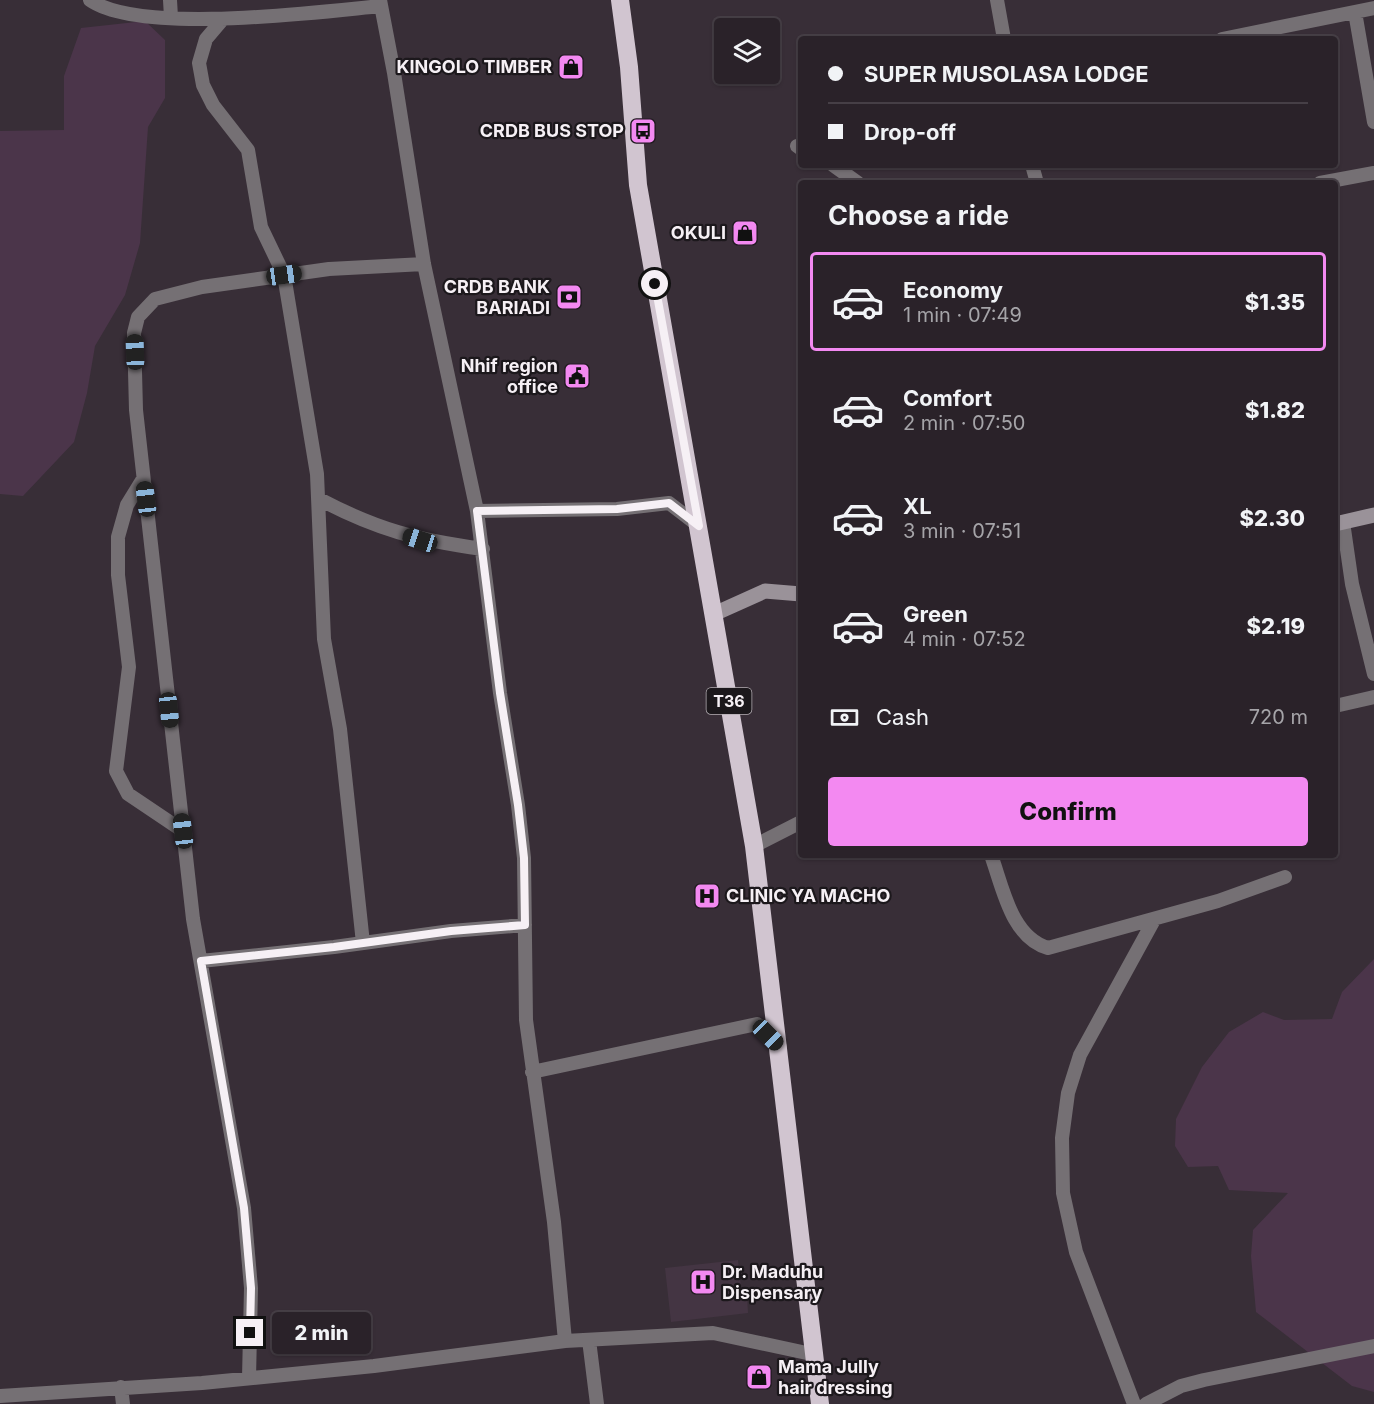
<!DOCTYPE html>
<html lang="en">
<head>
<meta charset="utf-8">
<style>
	:root { --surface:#2a2229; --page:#362f35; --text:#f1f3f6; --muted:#a5a4a8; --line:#463f46; --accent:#f389f1 }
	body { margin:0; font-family:Inter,sans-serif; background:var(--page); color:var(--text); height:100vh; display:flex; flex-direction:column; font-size:22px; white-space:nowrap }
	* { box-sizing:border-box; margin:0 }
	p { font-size:20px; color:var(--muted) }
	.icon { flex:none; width:33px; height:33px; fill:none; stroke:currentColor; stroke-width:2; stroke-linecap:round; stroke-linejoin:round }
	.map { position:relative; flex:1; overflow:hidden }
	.panel { position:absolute; left:798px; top:180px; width:540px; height:678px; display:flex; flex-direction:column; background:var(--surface); border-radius:6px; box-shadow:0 2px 4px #0004,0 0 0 2px var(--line) }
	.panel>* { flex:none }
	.hud { position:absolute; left:798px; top:36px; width:540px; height:132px; border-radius:6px; box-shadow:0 2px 4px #0004,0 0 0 2px var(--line); display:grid; align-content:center; height:132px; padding:0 30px; background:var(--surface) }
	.buttons { position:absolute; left:714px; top:18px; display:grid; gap:12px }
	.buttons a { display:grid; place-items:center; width:66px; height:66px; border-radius:6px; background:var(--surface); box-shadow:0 2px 4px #0004,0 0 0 2px var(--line); font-size:30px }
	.end { position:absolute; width:27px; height:27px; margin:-14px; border:8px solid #f6f0f5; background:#111; box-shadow:0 0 0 3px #111 }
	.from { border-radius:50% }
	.bubble { position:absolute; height:42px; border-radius:6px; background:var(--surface); box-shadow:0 2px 4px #0004,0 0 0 2px var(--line); font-size:20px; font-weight:800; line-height:42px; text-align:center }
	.car { position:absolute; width:18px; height:36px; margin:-18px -9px; border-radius:8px; box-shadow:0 0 4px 2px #0007; background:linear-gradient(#222 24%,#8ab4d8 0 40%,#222 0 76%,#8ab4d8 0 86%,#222 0) }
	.hud b { display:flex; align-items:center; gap:21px; height:57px; font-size:22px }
	.hud b+b { border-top:2px solid var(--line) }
	.hud i { width:15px; height:15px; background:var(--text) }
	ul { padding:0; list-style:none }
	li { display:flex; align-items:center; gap:18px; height:99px; margin:0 12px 9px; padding:0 18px; border:3px solid transparent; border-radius:6px }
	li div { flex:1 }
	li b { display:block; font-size:22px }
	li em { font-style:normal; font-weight:800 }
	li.active { border-color:var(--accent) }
	li>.icon { width:54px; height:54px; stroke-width:1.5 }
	h2 { padding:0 30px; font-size:27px; line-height:72px }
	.pay { display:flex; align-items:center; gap:15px; height:66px; padding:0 30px; font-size:22px }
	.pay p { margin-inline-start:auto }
	.primary-button { display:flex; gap:12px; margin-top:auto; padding:12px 30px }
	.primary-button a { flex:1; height:69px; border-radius:6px; background:var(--accent); color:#111; font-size:24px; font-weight:800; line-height:69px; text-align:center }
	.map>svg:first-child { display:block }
	.built { fill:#443543 }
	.green { fill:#4b354a }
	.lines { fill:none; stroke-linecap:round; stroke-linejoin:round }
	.street { stroke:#757074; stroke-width:14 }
	.secondary { stroke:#9a9299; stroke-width:15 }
	.highway { stroke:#d1c5d0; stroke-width:18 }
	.route { stroke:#f6f0f5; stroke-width:8 }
	.labels { text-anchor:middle; stroke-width:4.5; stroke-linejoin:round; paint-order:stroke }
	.shield { fill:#1c181c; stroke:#b5afb4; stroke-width:1.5 }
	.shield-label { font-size:16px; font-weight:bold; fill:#f6f0f5 }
	.poi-label { font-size:18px; font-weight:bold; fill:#f6f0f5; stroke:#1c181c; text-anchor:end }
</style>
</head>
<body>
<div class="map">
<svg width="1374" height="1404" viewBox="0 0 1374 1404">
	<rect width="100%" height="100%" fill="#382e37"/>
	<path class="built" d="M738,1260L742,1296H747L748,1313L671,1322L665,1268Z"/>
	<path class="green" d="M145,21L165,40V98L148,127L140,243L125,295L95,346L87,393L74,442L23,496L0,494V131L64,130V76L81,28Z
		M1374,959V1392L1352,1386L1256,1312L1251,1256L1253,1230L1288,1193L1229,1190L1218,1166L1188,1167L1175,1146L1176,1119L1202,1067L1229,1032L1263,1012L1284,1020L1332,1019L1342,992Z"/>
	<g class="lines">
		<path class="street" d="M90,0C140,35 317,12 381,6
			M170,0L171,17
			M380,0L394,73L424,264L477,511L500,693L518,805L524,858L526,1020L554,1222L565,1341
			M997,0L1004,39
			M1355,12L1374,122
			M223,19L206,39L199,63L203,85L213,105L248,150L261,227L284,275L317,474L324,639L340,729L363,943
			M1222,39L1374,8
			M797,146L801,149
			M833,165L858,183
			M1032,165L1037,183
			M1320,183L1374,173
			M143,479L127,505L118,537V575L129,667L116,771L128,794L183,831
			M319,499C378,530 417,540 483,549
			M477,511L617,509L669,503L699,526
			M1343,522L1352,584L1374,674
			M1335,706L1374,697
			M754,846L801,822
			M991,855C1003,888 1011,937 1048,948L1218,901L1285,877
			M201,961L334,947L451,931L525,925
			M532,1072L757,1024L780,1047
			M589,1340L597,1404
			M249,1378L251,1288L244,1208L193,919L136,410L134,333L138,317L155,299L202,287L329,269L424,264
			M121,1387L123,1404
			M0,1396L202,1383L374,1366L565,1341L713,1333L816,1355
			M1134,1404L1076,1252L1063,1193L1062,1138L1068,1093L1080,1055L1154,920
			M1146,1404L1181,1386L1204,1380L1374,1346"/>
		<path class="secondary" d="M1335,524L1374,515
			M714,614L765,591L801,594"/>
		<path class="highway" d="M620,0L629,67L638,185L754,846L820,1404"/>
	</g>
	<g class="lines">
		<path class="route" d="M250,1333L251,1288L244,1208L201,961L334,947L451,931L525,925L524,858L518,805L500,693L477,511L617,509L669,503L699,526L655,284"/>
	</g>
	<defs>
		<g id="shop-square" transform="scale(1.35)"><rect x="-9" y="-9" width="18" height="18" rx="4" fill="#f389f1" stroke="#1c181c"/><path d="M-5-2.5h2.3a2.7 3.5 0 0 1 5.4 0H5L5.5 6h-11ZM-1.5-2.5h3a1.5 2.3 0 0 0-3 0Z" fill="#111"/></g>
		<g id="bus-square" transform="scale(1.35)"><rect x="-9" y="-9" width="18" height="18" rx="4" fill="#f389f1" stroke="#1c181c"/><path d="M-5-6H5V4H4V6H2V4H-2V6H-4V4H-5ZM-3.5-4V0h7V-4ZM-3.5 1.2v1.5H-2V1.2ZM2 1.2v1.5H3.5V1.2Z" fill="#111"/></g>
		<g id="bank-square" transform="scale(1.35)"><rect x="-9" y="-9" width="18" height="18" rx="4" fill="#f389f1" stroke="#1c181c"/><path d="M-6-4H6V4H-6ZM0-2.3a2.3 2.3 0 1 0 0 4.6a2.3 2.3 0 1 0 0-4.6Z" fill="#111"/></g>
		<g id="civic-square" transform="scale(1.35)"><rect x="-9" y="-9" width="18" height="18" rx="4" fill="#f389f1" stroke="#1c181c"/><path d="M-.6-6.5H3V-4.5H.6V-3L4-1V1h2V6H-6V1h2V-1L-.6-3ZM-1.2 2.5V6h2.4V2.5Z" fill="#111"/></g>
		<g id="hospital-square" transform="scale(1.35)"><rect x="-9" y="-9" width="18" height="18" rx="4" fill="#f389f1" stroke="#1c181c"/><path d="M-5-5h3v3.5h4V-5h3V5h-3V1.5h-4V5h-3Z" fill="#111"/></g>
	</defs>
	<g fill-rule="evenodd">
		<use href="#shop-square" x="571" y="67"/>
		<use href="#bus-square" x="643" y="131"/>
		<use href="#shop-square" x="745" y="233"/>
		<use href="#bank-square" x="569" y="297"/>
		<use href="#civic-square" x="577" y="376"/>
		<use href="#hospital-square" x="707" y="896"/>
		<use href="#hospital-square" x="703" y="1282"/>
		<use href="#shop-square" x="759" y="1377"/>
	</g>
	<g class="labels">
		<rect class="shield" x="706.5" y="688" width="45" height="26" rx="4.5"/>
		<g class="shield-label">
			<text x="729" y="707">T36</text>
		</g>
		<g class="poi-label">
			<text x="552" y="73">KINGOLO TIMBER</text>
			<text x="624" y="137">CRDB BUS STOP</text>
			<text x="726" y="239">OKULI</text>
			<text x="550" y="293">CRDB BANK<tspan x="550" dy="21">BARIADI</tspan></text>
			<text x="558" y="372">Nhif region<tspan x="558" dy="21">office</tspan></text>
			<text x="726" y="902" text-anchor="start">CLINIC YA MACHO</text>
			<text x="722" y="1278" text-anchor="start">Dr. Maduhu<tspan x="722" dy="21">Dispensary</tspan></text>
			<text x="778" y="1373" text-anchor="start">Mama Jully<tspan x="778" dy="21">hair dressing</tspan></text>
		</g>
	</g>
</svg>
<div class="buttons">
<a><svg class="icon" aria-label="layers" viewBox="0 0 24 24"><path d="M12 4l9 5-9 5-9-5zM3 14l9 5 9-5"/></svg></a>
</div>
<i class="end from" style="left:655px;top:284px"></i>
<i class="end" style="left:250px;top:1333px"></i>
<div class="bubble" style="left:272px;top:1312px;width:99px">2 min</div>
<i class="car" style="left:284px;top:275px;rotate:82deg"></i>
<i class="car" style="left:135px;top:352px;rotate:358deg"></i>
<i class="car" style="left:146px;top:499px;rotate:353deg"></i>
<i class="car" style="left:420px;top:540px;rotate:288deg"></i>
<i class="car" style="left:169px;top:710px;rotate:174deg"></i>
<i class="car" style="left:183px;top:831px;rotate:353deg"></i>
<i class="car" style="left:768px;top:1035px;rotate:135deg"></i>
<div class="hud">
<b><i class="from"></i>SUPER MUSOLASA LODGE</b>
<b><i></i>Drop-off</b>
</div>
<section class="panel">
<h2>Choose a ride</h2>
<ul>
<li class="active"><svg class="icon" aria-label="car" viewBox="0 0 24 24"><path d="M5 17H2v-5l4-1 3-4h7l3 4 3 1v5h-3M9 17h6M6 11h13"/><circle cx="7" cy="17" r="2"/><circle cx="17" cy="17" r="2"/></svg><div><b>Economy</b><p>1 min · 07:49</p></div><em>$1.35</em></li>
<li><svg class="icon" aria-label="car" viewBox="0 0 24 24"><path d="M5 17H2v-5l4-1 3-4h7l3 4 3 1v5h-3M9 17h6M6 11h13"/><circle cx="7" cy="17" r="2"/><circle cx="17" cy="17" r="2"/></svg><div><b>Comfort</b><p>2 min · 07:50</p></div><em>$1.82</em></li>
<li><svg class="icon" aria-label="car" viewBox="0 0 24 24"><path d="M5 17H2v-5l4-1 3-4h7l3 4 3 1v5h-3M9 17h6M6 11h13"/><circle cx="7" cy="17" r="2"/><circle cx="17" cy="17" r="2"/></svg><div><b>XL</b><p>3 min · 07:51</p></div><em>$2.30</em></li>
<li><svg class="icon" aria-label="car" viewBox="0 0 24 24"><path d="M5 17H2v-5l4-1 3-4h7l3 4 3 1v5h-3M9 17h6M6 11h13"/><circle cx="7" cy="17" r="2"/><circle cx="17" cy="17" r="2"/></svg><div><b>Green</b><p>4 min · 07:52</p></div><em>$2.19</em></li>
</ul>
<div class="pay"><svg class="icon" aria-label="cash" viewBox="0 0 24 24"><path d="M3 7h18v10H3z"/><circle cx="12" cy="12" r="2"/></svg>Cash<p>720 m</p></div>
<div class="primary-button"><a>Confirm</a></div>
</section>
</div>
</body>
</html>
